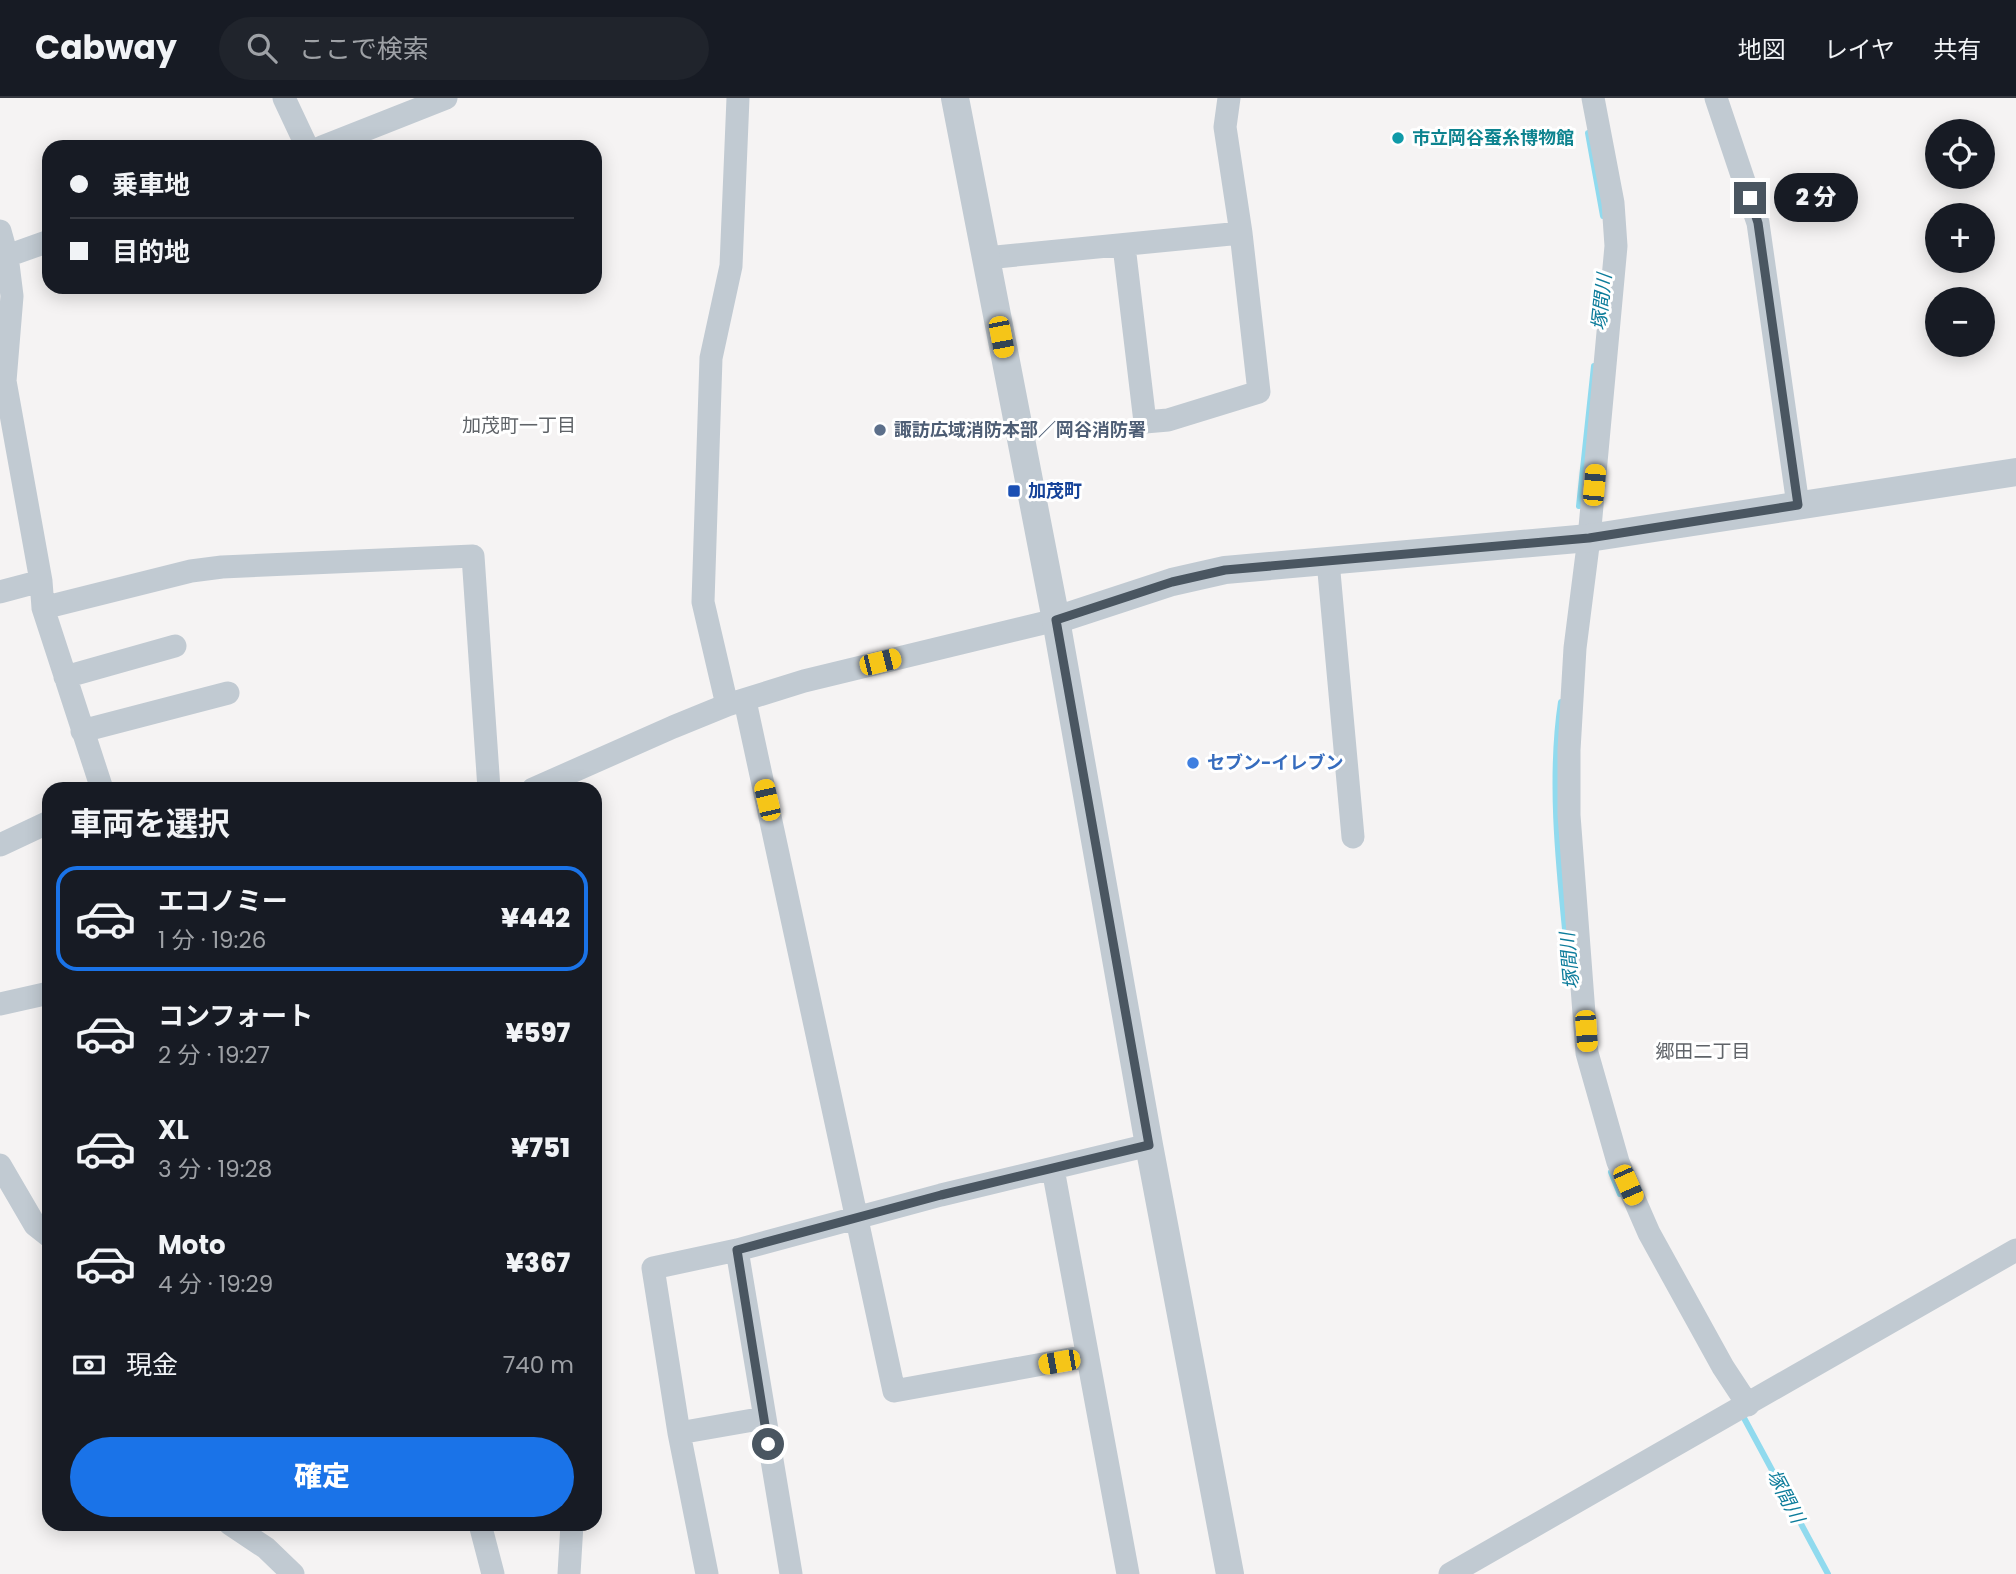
<!DOCTYPE html>
<html lang="ja">
<head>
<meta charset="utf-8">
<style>
	:root { --surface:#171b24; --page:#20242c; --text:#f1f3f6; --muted:#9ea1a6; --line:#363941; --accent:#1a73e8 }
	body { margin:0; font-family:Poppins,"Noto Sans JP",sans-serif; background:var(--page); color:var(--text); height:100vh; display:flex; flex-direction:column; font-size:26px; white-space:nowrap }
	* { box-sizing:border-box; margin:0 }
	p { font-size:23px; color:var(--muted) }
	.icon { flex:none; width:38px; height:38px; fill:none; stroke:currentColor; stroke-width:2; stroke-linecap:round; stroke-linejoin:round }
	.map { position:relative; flex:1; overflow:hidden }
	.details { position:absolute; left:42px; top:684px; width:560px; height:749px; display:flex; flex-direction:column; background:var(--surface); border-radius:21px; box-shadow:0 4px 18px #0003 }
	.details>* { flex:none }
	.guide { position:absolute; left:42px; top:42px; width:560px; height:154px; border-radius:21px; box-shadow:0 4px 18px #0003; display:grid; align-content:center; height:154px; padding:0 28px; background:var(--surface) }
	.buttons { position:absolute; left:1925px; top:21px; display:grid; gap:14px }
	.buttons a { display:grid; place-items:center; width:70px; height:70px; border-radius:50%; background:var(--surface); box-shadow:0 4px 18px #0003; font-size:35px }
	.end { position:absolute; width:32px; height:32px; margin:-16px; border:9px solid #4a5661; background:#fff; box-shadow:0 0 0 4px #fff }
	.from { border-radius:50% }
	.bubble { position:absolute; height:49px; border-radius:24px; background:var(--surface); box-shadow:0 4px 18px #0003; font-size:23px; font-weight:800; line-height:49px; text-align:center }
	.car { position:absolute; width:21px; height:42px; margin:-21px -10px; border-radius:9px; box-shadow:0 0 5px 2px #0007; background:linear-gradient(#f5c518 24%,#345 0 40%,#f5c518 0 76%,#345 0 86%,#f5c518 0) }
	.guide b { display:flex; align-items:center; gap:24px; height:66px; font-size:26px }
	.guide b+b { border-top:2px solid var(--line) }
	.guide i { width:18px; height:18px; background:var(--text) }
	ul { padding:0; list-style:none }
	li { display:flex; align-items:center; gap:21px; height:105px; margin:0 14px 10px; padding:0 14px; border:4px solid transparent; border-radius:21px }
	li div { flex:1 }
	li b { display:block; font-size:26px }
	li em { font-style:normal; font-weight:800 }
	li.selected { border-color:var(--accent) }
	li>.icon { width:63px; height:63px; stroke-width:1.5 }
	h2 { padding:0 28px; font-size:32px; line-height:84px }
	.pay { display:flex; align-items:center; gap:18px; height:77px; padding:0 28px; font-size:26px }
	.pay p { margin-inline-start:auto }
	.action { display:flex; gap:14px; margin-top:auto; padding:14px 28px }
	.action a { flex:1; height:80px; border-radius:42px; background:var(--accent); color:#fff; font-size:28px; font-weight:800; line-height:80px; text-align:center }
	header { display:flex; align-items:center; gap:42px; box-sizing:border-box; height:98px; padding:0 35px; background:var(--surface); border-bottom:2px solid var(--line) }
	header strong { font-size:33px }
	nav { display:flex; gap:38px; margin-inline-start:auto; font-size:24px }
	.search { width:490px; height:63px; background:var(--page); display:flex; align-items:center; gap:18px; box-sizing:border-box; padding:0 24px; border-radius:38px; color:var(--muted); font-size:26px }
	.map>svg:first-child { display:block }
	.lines { fill:none; stroke-linecap:round; stroke-linejoin:round }
	.stream { stroke:#90daee; stroke-width:6 }
	.minor { stroke:#c1cad2; stroke-width:23 }
	.tertiary { stroke:#c1cad2; stroke-width:28 }
	.route { stroke:#4a5661; stroke-width:9 }
	.culture-dot { fill:#0f9aa8; stroke:#fff; stroke-width:2.5 }
	.service-dot { fill:#5c6f8a; stroke:#fff; stroke-width:2.5 }
	.transit-dot { fill:#1a4fb4; stroke:#fff; stroke-width:2.5 }
	.shop-dot { fill:#3f7fe0; stroke:#fff; stroke-width:2.5 }
	.labels { text-anchor:middle; stroke-width:6; stroke-linejoin:round; paint-order:stroke }
	.culture-label { font-size:18px; font-weight:bold; fill:#0d838f; stroke:#fff; text-anchor:start }
	.service-label { font-size:18px; font-weight:bold; fill:#4e5e75; stroke:#fff; text-anchor:start }
	.transit-label { font-size:18px; font-weight:bold; fill:#164399; stroke:#fff; text-anchor:start }
	.shop-label { font-size:18px; font-weight:bold; fill:#366cbe; stroke:#fff; text-anchor:start }
	.water-label { font-size:19px; font-style:italic; fill:#0c7c9b; stroke:#fff }
	.neighbourhood-label { font-size:19px; fill:#5f6368; stroke:#fff }
</style>
</head>
<body>
<header>
<strong>Cabway</strong>
<div class="search"><svg class="icon" aria-label="search" viewBox="0 0 24 24"><circle cx="10" cy="10" r="6"/><path d="M15 15l6 6"/></svg>ここで検索</div>
<nav><a>地図</a><a>レイヤ</a><a>共有</a></nav>
</header>
<div class="map">
<svg width="2016" height="1476" viewBox="0 0 2016 1476">
	<rect width="100%" height="100%" fill="#f5f3f3"/>
	<g class="lines">
		<path class="stream" d="M1588,35L1603,118
			M1579,408L1594,268
			M1561,604C1548,689 1561,787 1569,872
			M1611,1074L1620,1096
			M1744,1320L1828,1476"/>
		<path class="minor" d="M284,0L307,49
			M1229,0L1225,29L1241,135
			M1593,0L1613,105L1616,148L1589,440L1575,550L1569,652V717L1587,955L1618,1064L1649,1135L1723,1269L1748,1307
			M1716,0L1758,125L1798,407
			M322,49L446,0
			M0,133L7,158L12,198L5,283L41,483L43,510L102,691
			M7,158L49,143
			M986,160L1241,135L1259,294L1168,322L1145,324L1124,148
			M1328,463L1353,739
			M0,494L41,483
			M43,510L191,473L222,469L473,458L489,691
			M65,579L175,548
			M745,603L894,1293L1087,1258
			M727,607L703,504L711,260L731,168L738,0
			M82,633L228,595
			M533,691L673,629L727,607L804,583L1056,522
			M0,747L49,724
			M0,906L49,895
			M0,1067L35,1127L49,1138
			M1053,1071L1128,1476
			M737,1152L791,1476
			M679,1335L764,1320
			M230,1426L266,1450L293,1476
			M480,1426L493,1476
			M569,1476L572,1426
			M707,1476L679,1335L653,1170L737,1152L941,1097L1149,1047
			M1450,1476L2016,1152"/>
		<path class="tertiary" d="M955,0L1056,522L1149,1047L1230,1476
			M1056,522L1172,484L1225,472L1589,440L2016,374"/>
	</g>
	<g class="lines">
		<path class="route" d="M768,1346L737,1152L941,1097L1149,1047L1056,522L1172,484L1225,472L1589,440L1798,407L1758,125L1750,100"/>
	</g>
	<circle class="culture-dot" cx="1398" cy="40" r="7"/>
	<circle class="service-dot" cx="880" cy="332" r="7"/>
	<rect class="transit-dot" x="1007" y="386" width="14" height="14" rx="3.5"/>
	<circle class="shop-dot" cx="1193" cy="665" r="7"/>
	<g class="labels">
		<g class="culture-label">
			<text x="1412" y="46">市立岡谷蚕糸博物館</text>
		</g>
		<g class="service-label">
			<text x="894" y="338">諏訪広域消防本部／岡谷消防署</text>
		</g>
		<g class="transit-label">
			<text x="1028" y="399">加茂町</text>
		</g>
		<g class="shop-label">
			<text x="1207" y="671">セブン-イレブン</text>
		</g>
		<g class="water-label">
			<text transform="translate(1601 204) rotate(-84)" y="7">塚間川</text>
			<text transform="translate(1569 863) rotate(-95)" y="7">塚間川</text>
			<text transform="translate(1786 1398) rotate(62)" y="7">塚間川</text>
		</g>
		<g class="neighbourhood-label">
			<text x="519" y="334">加茂町一丁目</text>
			<text x="1703" y="960">郷田二丁目</text>
		</g>
	</g>
</svg>
<div class="buttons">
<a><svg class="icon" aria-label="locate" viewBox="0 0 24 24"><circle cx="12" cy="12" r="6"/><path d="M12 2v4M12 18v4M2 12h4M18 12h4"/></svg></a>
<a>+</a>
<a>−</a>
</div>
<i class="end from" style="left:768px;top:1346px"></i>
<i class="end" style="left:1750px;top:100px"></i>
<div class="bubble" style="left:1774px;top:75px;width:84px">2 分</div>
<i class="car" style="left:1001px;top:239px;rotate:169deg"></i>
<i class="car" style="left:1594px;top:387px;rotate:5deg"></i>
<i class="car" style="left:880px;top:564px;rotate:76deg"></i>
<i class="car" style="left:767px;top:702px;rotate:347deg"></i>
<i class="car" style="left:1586px;top:933px;rotate:176deg"></i>
<i class="car" style="left:1628px;top:1087px;rotate:156deg"></i>
<i class="car" style="left:1059px;top:1264px;rotate:260deg"></i>
<div class="guide">
<b><i class="from"></i>乗車地</b>
<b><i></i>目的地</b>
</div>
<section class="details">
<h2>車両を選択</h2>
<ul>
<li class="selected"><svg class="icon" aria-label="car" viewBox="0 0 24 24"><path d="M5 17H2v-5l4-1 3-4h7l3 4 3 1v5h-3M9 17h6M6 11h13"/><circle cx="7" cy="17" r="2"/><circle cx="17" cy="17" r="2"/></svg><div><b>エコノミー</b><p>1 分 · 19:26</p></div><em>¥442</em></li>
<li><svg class="icon" aria-label="car" viewBox="0 0 24 24"><path d="M5 17H2v-5l4-1 3-4h7l3 4 3 1v5h-3M9 17h6M6 11h13"/><circle cx="7" cy="17" r="2"/><circle cx="17" cy="17" r="2"/></svg><div><b>コンフォート</b><p>2 分 · 19:27</p></div><em>¥597</em></li>
<li><svg class="icon" aria-label="car" viewBox="0 0 24 24"><path d="M5 17H2v-5l4-1 3-4h7l3 4 3 1v5h-3M9 17h6M6 11h13"/><circle cx="7" cy="17" r="2"/><circle cx="17" cy="17" r="2"/></svg><div><b>XL</b><p>3 分 · 19:28</p></div><em>¥751</em></li>
<li><svg class="icon" aria-label="car" viewBox="0 0 24 24"><path d="M5 17H2v-5l4-1 3-4h7l3 4 3 1v5h-3M9 17h6M6 11h13"/><circle cx="7" cy="17" r="2"/><circle cx="17" cy="17" r="2"/></svg><div><b>Moto</b><p>4 分 · 19:29</p></div><em>¥367</em></li>
</ul>
<div class="pay"><svg class="icon" aria-label="cash" viewBox="0 0 24 24"><path d="M3 7h18v10H3z"/><circle cx="12" cy="12" r="2"/></svg>現金<p>740 m</p></div>
<div class="action"><a>確定</a></div>
</section>
</div>
</body>
</html>
